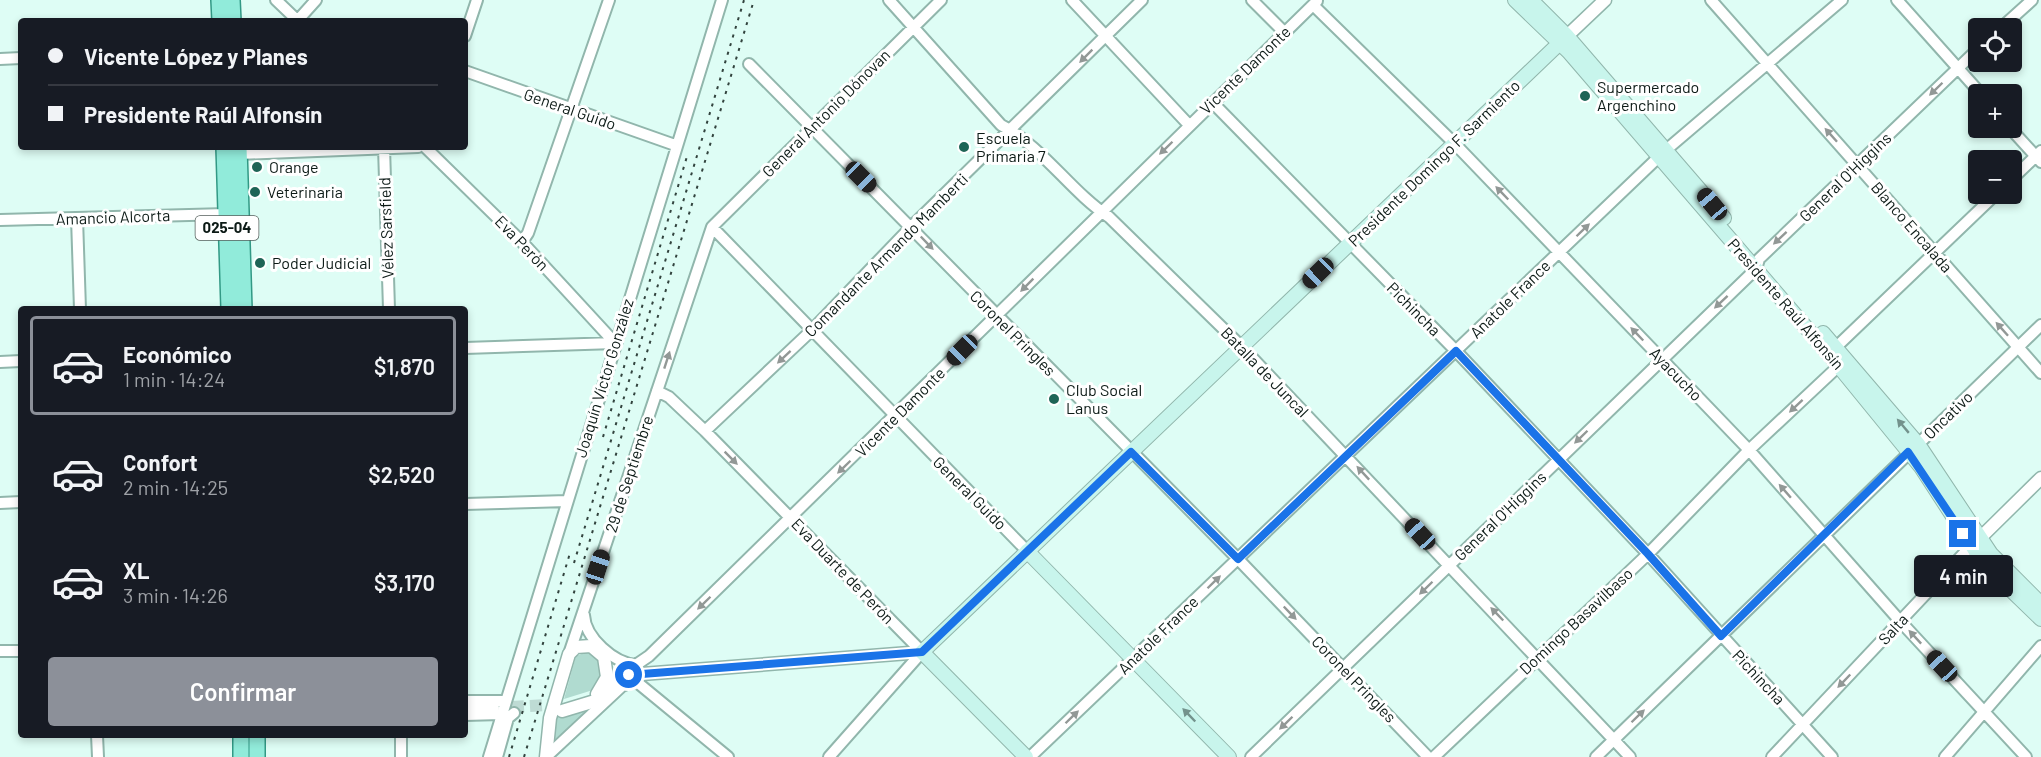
<!DOCTYPE html>
<html lang="es">
<head>
<meta charset="utf-8">
<style>
	:root { --surface:#171b24; --page:#20242c; --text:#f1f3f6; --muted:#9ea1a6; --line:#363941; --accent:#8c9099 }
	body { margin:0; font-family:Barlow,sans-serif; background:var(--page); color:var(--text); height:100vh; display:flex; flex-direction:column; font-size:22px; white-space:nowrap }
	* { box-sizing:border-box; margin:0 }
	p { font-size:20px; color:var(--muted) }
	.icon { flex:none; width:33px; height:33px; fill:none; stroke:currentColor; stroke-width:2; stroke-linecap:round; stroke-linejoin:round }
	.map { position:relative; flex:1; overflow:hidden }
	.sheet { position:absolute; left:18px; top:306px; width:450px; height:432px; display:flex; flex-direction:column; background:var(--surface); border-radius:6px; box-shadow:0 3px 9px #0003 }
	.sheet>* { flex:none }
	.hud { position:absolute; left:18px; top:18px; width:450px; height:132px; border-radius:6px; box-shadow:0 3px 9px #0003; display:grid; align-content:center; height:132px; padding:0 30px; background:var(--surface) }
	.buttons { position:absolute; left:1968px; top:18px; display:grid; gap:12px }
	.buttons a { display:grid; place-items:center; width:54px; height:54px; border-radius:6px; background:var(--surface); box-shadow:0 3px 9px #0003; font-size:30px }
	.end { position:absolute; width:27px; height:27px; margin:-14px; border:8px solid #1a73e8; background:#fff; box-shadow:0 0 0 3px #fff }
	.from { border-radius:50% }
	.bubble { position:absolute; height:42px; border-radius:6px; background:var(--surface); box-shadow:0 3px 9px #0003; font-size:20px; font-weight:600; line-height:42px; text-align:center }
	.car { position:absolute; width:18px; height:36px; margin:-18px -9px; border-radius:8px; box-shadow:0 0 4px 2px #0007; background:linear-gradient(#222 24%,#8ab4d8 0 40%,#222 0 76%,#8ab4d8 0 86%,#222 0) }
	.hud b { display:flex; align-items:center; gap:21px; height:57px; font-size:22px }
	.hud b+b { border-top:2px solid var(--line) }
	.hud i { width:15px; height:15px; background:var(--text) }
	ul { padding:10px 0 0; list-style:none }
	li { display:flex; align-items:center; gap:18px; height:99px; margin:0 12px 9px; padding:0 18px; border:3px solid transparent; border-radius:6px }
	li div { flex:1 }
	li b { display:block; font-size:22px }
	li em { font-style:normal; font-weight:600 }
	li.on { border-color:var(--accent) }
	li>.icon { width:54px; height:54px; stroke-width:1.5 }
	.button { display:flex; gap:12px; margin-top:auto; padding:12px 30px }
	.button a { flex:1; height:69px; border-radius:6px; background:var(--accent); color:#fff; font-size:24px; font-weight:600; line-height:69px; text-align:center }
	.map>svg:first-child { display:block }
	.green { fill:#b0dbd0 }
	.lines { fill:none; stroke-linecap:round; stroke-linejoin:round }
	.tertiary-tunnel { stroke:#bedbd4; stroke-width:12; stroke-dasharray:12 6; stroke-linecap:butt }
	.minor-casing { stroke:#91b6ac; stroke-width:14 }
	.tertiary-casing { stroke:#91b6ac; stroke-width:15 }
	.secondary-casing { stroke:#91b6ac; stroke-width:16 }
	.primary-casing { stroke:#329985; stroke-width:18 }
	.minor { stroke:#fff; stroke-width:10 }
	.tertiary { stroke:#fff; stroke-width:12 }
	.secondary { stroke:#c8f5ec; stroke-width:14 }
	.primary { stroke:#91ebda; stroke-width:15 }
	.rail { stroke:#32433e; stroke-width:2; stroke-dasharray:3 6; stroke-linecap:butt }
	.oneway { fill:#929896 }
	.oneway2 { fill:#73928c }
	.route { stroke:#1a73e8; stroke-width:8 }
	.poi-dot { fill:#1e6456; stroke:#fff; stroke-width:2 }
	.labels { text-anchor:middle; stroke-width:6; stroke-linejoin:round; paint-order:stroke }
	.shield { fill:#fff; stroke:#555f5c; stroke-width:1.5 }
	.shield-label { font-size:15px; font-weight:bold; fill:#0c1a16 }
	.street-label { font-size:16px; fill:#0c1a16; stroke:#fff }
	.poi-label { font-size:16px; fill:#0c1a16; stroke:#fff; text-anchor:start }
</style>
</head>
<body>
<div class="map">
<svg width="2041" height="757" viewBox="0 0 2041 757">
	<rect width="100%" height="100%" fill="#defdf5"/>
	<path class="green" d="M587,652L601,661L603,672L593,690L564,699L576,656Z
		M593,707L549,746L556,715L569,714Z"/>
	<g class="lines">
		<path class="tertiary-tunnel" d="M494,708L562,704"/>
		<g class="minor-casing">
			<path id="minor" d="M276,0L298,21
				M889,0L1001,125C1043,147 1070,191 1109,217L1242,347L1630,757
				M1072,0L1189,125
				M1252,0L1284,32
				M1711,0L2041,373
				M1897,0L1981,94
				M1313,5L1455,144L1749,450L1900,621L2026,757
				M298,20L316,0
				M2001,28L2032,0
				M465,36L477,0
				M0,59L21,58
				M749,64L1238,559L1428,757
				M465,71L675,145
				M1213,103L1456,351L1648,554L1832,757
				M2010,128L2041,162
				M384,147L389,309
				M425,147L522,242L615,343
				M239,154L418,147
				M2012,179L2041,151
				M77,218L80,309
				M0,220L227,214
				M712,227L1027,551
				M522,242L528,233L609,0
				M465,348L615,343
				M1832,351L1996,194
				M0,362L21,361
				M657,391L669,397L705,431L922,652L829,757
				M705,431L811,331L911,227L1142,0
				M0,503L21,502
				M465,504L567,501
				M584,615C585,638 614,663 636,665
				M0,651H21
				M569,654L712,227L941,0
				M602,688L649,656L1317,1
				M465,701H505
				M465,715L501,714
				M97,735L98,757
				M401,735V757
				M489,757L722,0
				M497,757L508,718L514,713
				M546,757L622,686L631,682L638,683L728,757
				M1030,757L1666,150L1842,0
				M1251,757L1756,269L1759,259L1978,49
				M1434,757L1648,554L1749,450L1844,361
				M1596,757L2041,325
				M1772,757L1970,547
				M1945,757L2041,646"/>
		</g>
		<g class="tertiary-casing">
			<path id="tertiary" d="M1567,36L1605,0
				M1973,545L2041,478
				M465,708H493
				M562,711L595,701L629,675L922,652
				M546,757L550,718L569,654L576,647L591,646L604,657L607,677L597,694"/>
		</g>
		<g class="secondary-casing">
			<path id="secondary" d="M1515,0L1569,52L1828,353L1921,467L1984,564L2041,619
				M1531,0L1567,36L1724,218
				M1823,333L1918,444L1991,554L2041,604
				M1027,551L1229,757
				M1026,757L922,652L1567,36"/>
		</g>
		<g class="primary-casing">
			<path id="primary" d="M219,0L220,21
				M232,0L233,21
				M224,147L229,309
				M239,147L244,309
				M241,735V757
				M257,735V757"/>
		</g>
		<use href="#minor" class="minor"/>
		<use href="#tertiary" class="tertiary"/>
		<use href="#secondary" class="secondary"/>
		<use href="#primary" class="primary"/>
		<path class="rail" d="M603,437L688,153
			M574,563L744,0
			M509,757L570,553
			M524,757L754,0"/>
	</g>
	<defs><path id="oneway-solid" d="M-6-.8H1V-3.2L6.5 0L1 3.2V.8H-6Z" transform="scale(1.5)"/></defs>
	<g class="oneway">
		<use href="#oneway-solid" transform="translate(1086 56) rotate(135)"/>
		<use href="#oneway-solid" transform="translate(1936 89) rotate(136)"/>
		<use href="#oneway-solid" transform="translate(1831 135) rotate(-132)"/>
		<use href="#oneway-solid" transform="translate(1166 148) rotate(136)"/>
		<use href="#oneway-solid" transform="translate(1502 193) rotate(-134)"/>
		<use href="#oneway-solid" transform="translate(1583 230) rotate(-44)"/>
		<use href="#oneway-solid" transform="translate(1780 238) rotate(137)"/>
		<use href="#oneway-solid" transform="translate(927 243) rotate(46)"/>
		<use href="#oneway-solid" transform="translate(1027 285) rotate(135)"/>
		<use href="#oneway-solid" transform="translate(1721 302) rotate(137)"/>
		<use href="#oneway-solid" transform="translate(2002 329) rotate(-132)"/>
		<use href="#oneway-solid" transform="translate(1637 334) rotate(-134)"/>
		<use href="#oneway-solid" transform="translate(784 357) rotate(137)"/>
		<use href="#oneway-solid" transform="translate(667 360) rotate(-72)"/>
		<use href="#oneway-solid" transform="translate(1796 406) rotate(137)"/>
		<use href="#oneway-solid" transform="translate(1581 437) rotate(136)"/>
		<use href="#oneway-solid" transform="translate(731 458) rotate(45)"/>
		<use href="#oneway-solid" transform="translate(844 467) rotate(136)"/>
		<use href="#oneway-solid" transform="translate(1363 473) rotate(-133)"/>
		<use href="#oneway-solid" transform="translate(1785 491) rotate(-131)"/>
		<use href="#oneway-solid" transform="translate(1214 582) rotate(-44)"/>
		<use href="#oneway-solid" transform="translate(1426 588) rotate(136)"/>
		<use href="#oneway-solid" transform="translate(704 603) rotate(136)"/>
		<use href="#oneway-solid" transform="translate(1290 613) rotate(46)"/>
		<use href="#oneway-solid" transform="translate(1497 614) rotate(-134)"/>
		<use href="#oneway-solid" transform="translate(1915 637) rotate(-133)"/>
		<use href="#oneway-solid" transform="translate(1844 681) rotate(134)"/>
		<use href="#oneway-solid" transform="translate(1638 716) rotate(-44)"/>
		<use href="#oneway-solid" transform="translate(1072 717) rotate(-44)"/>
		<use href="#oneway-solid" transform="translate(1286 723) rotate(136)"/>
	</g>
	<g class="oneway2">
		<use href="#oneway-solid" transform="translate(1903 426) rotate(-130)"/>
		<use href="#oneway-solid" transform="translate(1189 715) rotate(-134)"/>
	</g>
	<g class="lines">
		<path class="route" d="M629,675L922,652L1131,452L1238,559L1456,351L1648,554L1721,636L1908,452L1963,534"/>
	</g>
	<g class="poi-dot">
		<circle cx="1585" cy="96" r="6"/>
		<circle cx="964" cy="147" r="6"/>
		<circle cx="257" cy="167" r="6"/>
		<circle cx="255" cy="192" r="6"/>
		<circle cx="260" cy="263" r="6"/>
		<circle cx="1054" cy="399" r="6"/>
	</g>
	<g class="labels">
		<rect class="shield" x="195.5" y="216" width="63" height="24" rx="4.5"/>
		<g class="shield-label">
			<text x="227" y="233">025-04</text>
		</g>
		<g class="street-label">
			<text transform="translate(1245 70) rotate(-44)" y="6">Vicente Damonte</text>
			<text transform="translate(570 109) rotate(19)" y="6">General Guido</text>
			<text transform="translate(826 113) rotate(-45)" y="6">General Antonio Dónovan</text>
			<text transform="translate(1434 163) rotate(-44)" y="6">Presidente Domingo F. Sarmiento</text>
			<text transform="translate(1845 177) rotate(-44)" y="6">General O'Higgins</text>
			<text transform="translate(113 217) rotate(-2)" y="6">Amancio Alcorta</text>
			<text transform="translate(1912 227) rotate(49)" y="6">Blanco Encalada</text>
			<text transform="translate(386 228) rotate(-92)" y="6">Vélez Sarsfield</text>
			<text transform="translate(522 243) rotate(46)" y="6">Eva Perón</text>
			<text transform="translate(886 255) rotate(-45)" y="6">Comandante Armando Mamberti</text>
			<text transform="translate(1510 299) rotate(-44)" y="6">Anatole France</text>
			<text transform="translate(1786 304) rotate(49)" y="6">Presidente Raúl Alfonsín</text>
			<text transform="translate(1414 309) rotate(45)" y="6">Pichincha</text>
			<text transform="translate(1013 333) rotate(45)" y="6">Coronel Pringles</text>
			<text transform="translate(1265 372) rotate(46)" y="6">Batalla de Juncal</text>
			<text transform="translate(1676 374) rotate(46)" y="6">Ayacucho</text>
			<text transform="translate(604 378) rotate(-73)" y="6">Joaquín Víctor González</text>
			<text transform="translate(900 412) rotate(-45)" y="6">Vicente Damonte</text>
			<text transform="translate(1948 415) rotate(-44)" y="6">Oncativo</text>
			<text transform="translate(629 474) rotate(-72)" y="6">29 de Septiembre</text>
			<text transform="translate(970 493) rotate(45)" y="6">General Guido</text>
			<text transform="translate(1500 516) rotate(-44)" y="6">General O'Higgins</text>
			<text transform="translate(843 571) rotate(46)" y="6">Eva Duarte de Perón</text>
			<text transform="translate(1576 621) rotate(-43)" y="6">Domingo Basavilbaso</text>
			<text transform="translate(1893 629) rotate(-47)" y="6">Salta</text>
			<text transform="translate(1158 635) rotate(-44)" y="6">Anatole France</text>
			<text transform="translate(1759 677) rotate(47)" y="6">Pichincha</text>
			<text transform="translate(1354 679) rotate(46)" y="6">Coronel Pringles</text>
		</g>
		<g class="poi-label">
			<text x="1597" y="93">Supermercado<tspan x="1597" dy="18">Argenchino</tspan></text>
			<text x="976" y="144">Escuela<tspan x="976" dy="18">Primaria 7</tspan></text>
			<text x="269" y="173">Orange</text>
			<text x="267" y="198">Veterinaria</text>
			<text x="272" y="269">Poder Judicial</text>
			<text x="1066" y="396">Club Social<tspan x="1066" dy="18">Lanus</tspan></text>
		</g>
	</g>
</svg>
<div class="buttons">
<a><svg class="icon" aria-label="locate" viewBox="0 0 24 24"><circle cx="12" cy="12" r="6"/><path d="M12 2v4M12 18v4M2 12h4M18 12h4"/></svg></a>
<a>+</a>
<a>−</a>
</div>
<i class="end from" style="left:629px;top:675px"></i>
<i class="end" style="left:1963px;top:534px"></i>
<div class="bubble" style="left:1914px;top:555px;width:99px">4 min</div>
<i class="car" style="left:861px;top:177px;rotate:135deg"></i>
<i class="car" style="left:1712px;top:204px;rotate:320deg"></i>
<i class="car" style="left:1318px;top:273px;rotate:226deg"></i>
<i class="car" style="left:962px;top:350px;rotate:225deg"></i>
<i class="car" style="left:1420px;top:534px;rotate:317deg"></i>
<i class="car" style="left:598px;top:567px;rotate:18deg"></i>
<i class="car" style="left:1942px;top:666px;rotate:317deg"></i>
<div class="hud">
<b><i class="from"></i>Vicente López y Planes</b>
<b><i></i>Presidente Raúl Alfonsín</b>
</div>
<section class="sheet">
<ul>
<li class="on"><svg class="icon" aria-label="car" viewBox="0 0 24 24"><path d="M5 17H2v-5l4-1 3-4h7l3 4 3 1v5h-3M9 17h6M6 11h13"/><circle cx="7" cy="17" r="2"/><circle cx="17" cy="17" r="2"/></svg><div><b>Económico</b><p>1 min · 14:24</p></div><em>$1,870</em></li>
<li><svg class="icon" aria-label="car" viewBox="0 0 24 24"><path d="M5 17H2v-5l4-1 3-4h7l3 4 3 1v5h-3M9 17h6M6 11h13"/><circle cx="7" cy="17" r="2"/><circle cx="17" cy="17" r="2"/></svg><div><b>Confort</b><p>2 min · 14:25</p></div><em>$2,520</em></li>
<li><svg class="icon" aria-label="car" viewBox="0 0 24 24"><path d="M5 17H2v-5l4-1 3-4h7l3 4 3 1v5h-3M9 17h6M6 11h13"/><circle cx="7" cy="17" r="2"/><circle cx="17" cy="17" r="2"/></svg><div><b>XL</b><p>3 min · 14:26</p></div><em>$3,170</em></li>
</ul>
<div class="button"><a>Confirmar</a></div>
</section>
</div>
</body>
</html>
